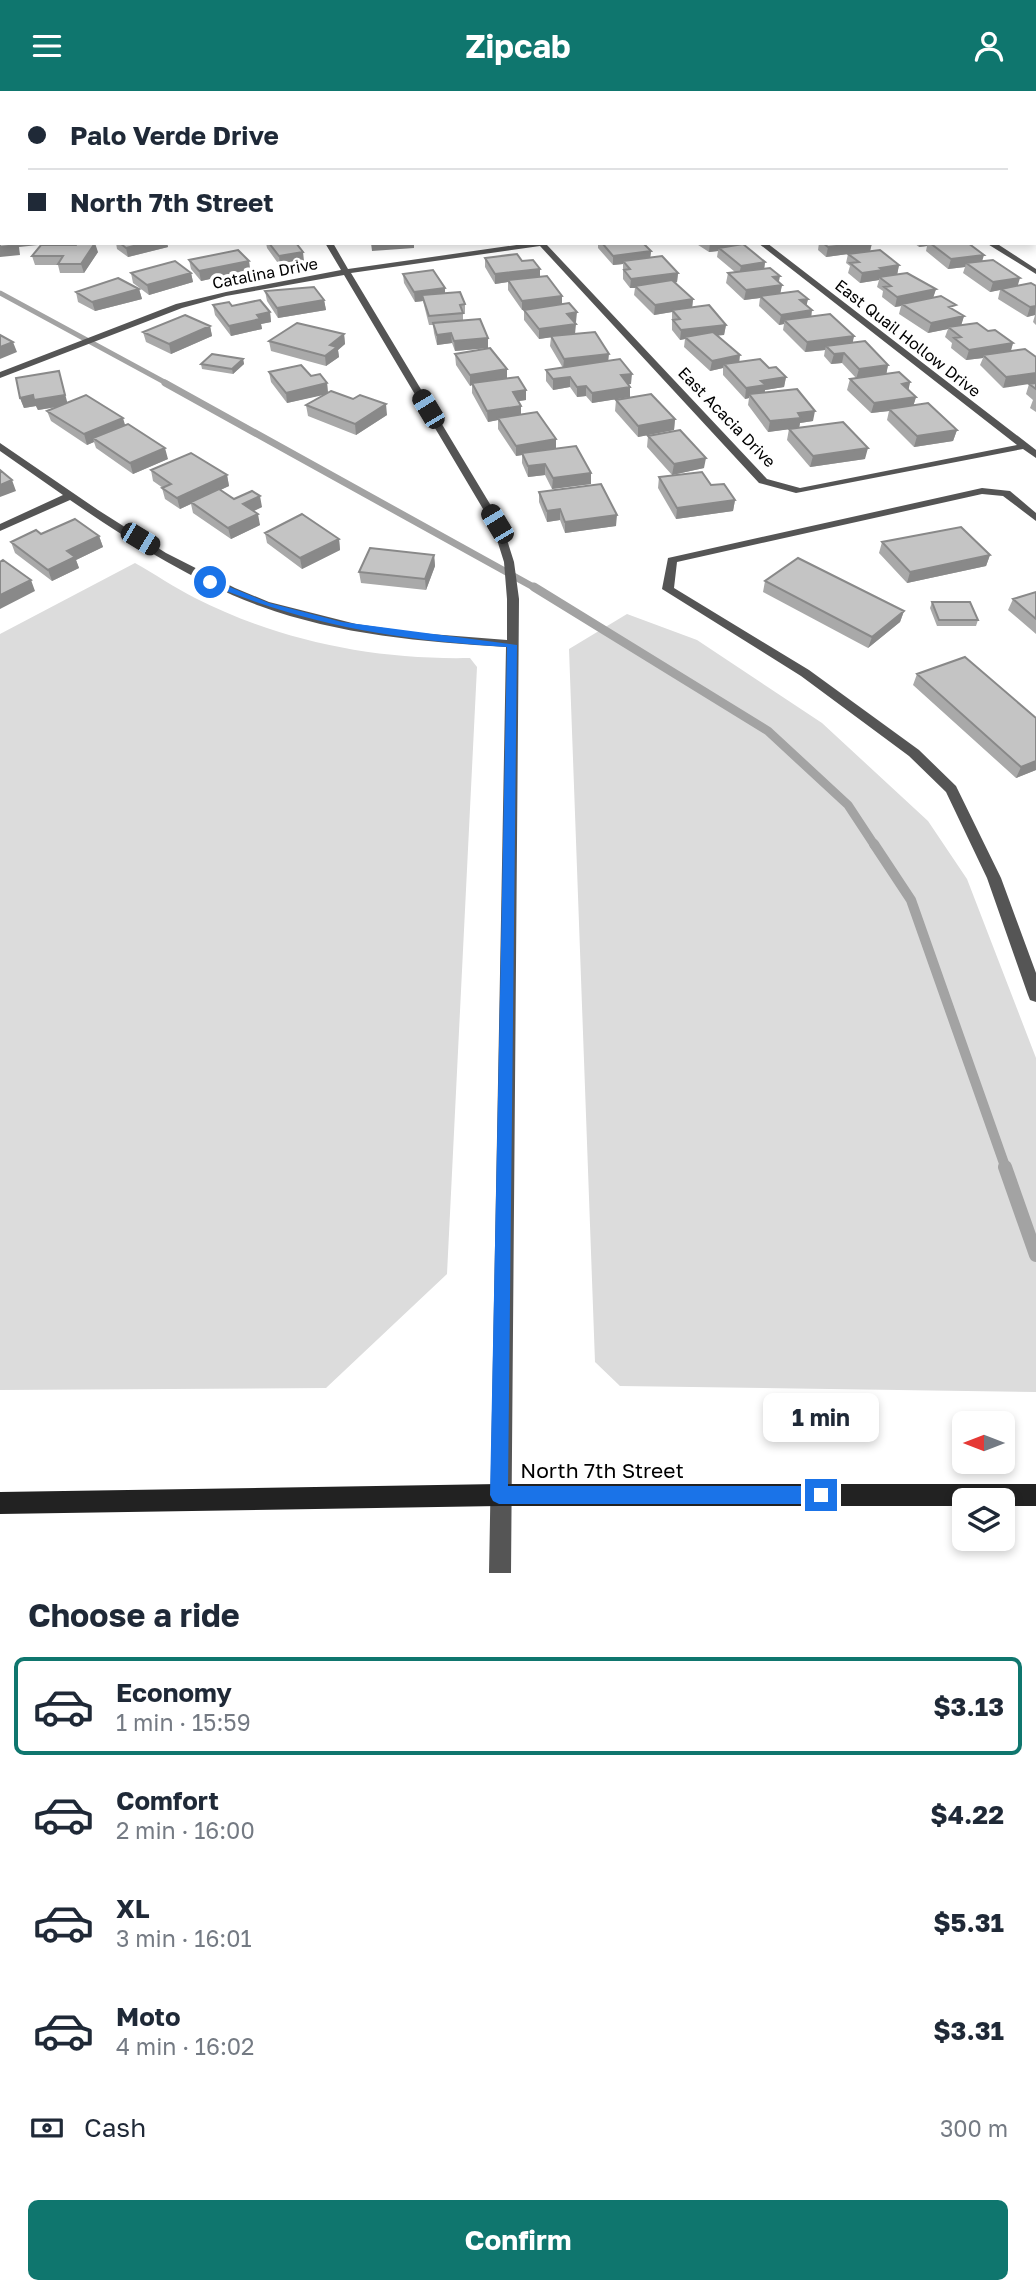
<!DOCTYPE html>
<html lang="en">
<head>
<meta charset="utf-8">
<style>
	:root { --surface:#fff; --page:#f2f2f3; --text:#1f2937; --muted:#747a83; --line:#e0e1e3; --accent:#0f766e }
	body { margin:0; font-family:"Golos Text",sans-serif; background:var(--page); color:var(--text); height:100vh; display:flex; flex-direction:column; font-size:26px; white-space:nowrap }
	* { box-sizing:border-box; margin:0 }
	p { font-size:23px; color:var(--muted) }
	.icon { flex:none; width:38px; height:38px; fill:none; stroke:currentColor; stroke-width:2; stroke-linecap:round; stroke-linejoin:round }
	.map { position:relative; height:1482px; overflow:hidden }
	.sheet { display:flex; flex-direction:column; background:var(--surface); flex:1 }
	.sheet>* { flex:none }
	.banner { position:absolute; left:0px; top:0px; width:1036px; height:154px; box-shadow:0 4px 10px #0003; display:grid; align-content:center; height:154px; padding:0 28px; background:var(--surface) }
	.needle { width:46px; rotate:270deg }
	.fabs { position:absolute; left:952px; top:1320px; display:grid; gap:14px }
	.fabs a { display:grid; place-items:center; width:63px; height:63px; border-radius:10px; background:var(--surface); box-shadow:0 4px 10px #0003; font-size:35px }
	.end { position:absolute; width:32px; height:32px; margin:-16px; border:9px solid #1a73e8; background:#fff; box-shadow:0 0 0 4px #fff }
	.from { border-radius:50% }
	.bubble { position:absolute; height:49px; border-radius:10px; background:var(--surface); box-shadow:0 4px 10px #0003; font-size:23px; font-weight:700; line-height:49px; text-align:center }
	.car { position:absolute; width:21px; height:42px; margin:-21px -10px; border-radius:9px; box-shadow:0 0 5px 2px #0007; background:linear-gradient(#222 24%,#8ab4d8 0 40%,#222 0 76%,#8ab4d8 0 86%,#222 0) }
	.banner b { display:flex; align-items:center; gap:24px; height:66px; font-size:26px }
	.banner b+b { border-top:2px solid var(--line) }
	.banner i { width:18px; height:18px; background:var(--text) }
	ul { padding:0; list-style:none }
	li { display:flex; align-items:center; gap:21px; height:98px; margin:0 14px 10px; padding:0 14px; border:4px solid transparent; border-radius:10px }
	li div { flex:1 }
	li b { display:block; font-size:26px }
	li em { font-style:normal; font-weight:700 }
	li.on { border-color:var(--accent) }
	li>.icon { width:63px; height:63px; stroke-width:1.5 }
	h2 { padding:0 28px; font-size:32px; line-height:84px }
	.pay { display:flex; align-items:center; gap:18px; height:77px; padding:0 28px; font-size:26px }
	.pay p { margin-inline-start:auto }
	.action { display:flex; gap:14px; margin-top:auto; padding:14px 28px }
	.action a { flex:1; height:80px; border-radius:10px; background:var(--accent); color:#fff; font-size:28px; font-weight:700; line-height:80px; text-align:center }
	header { display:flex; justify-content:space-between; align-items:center; height:91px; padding:0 28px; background:var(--accent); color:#fff; font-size:32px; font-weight:700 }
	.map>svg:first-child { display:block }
	.green { fill:#dcdcdc }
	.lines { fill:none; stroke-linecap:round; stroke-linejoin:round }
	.stream-far4 { stroke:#a3a3a3; stroke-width:5 }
	.stream-far3 { stroke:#a3a3a3; stroke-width:7 }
	.stream-far2 { stroke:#a3a3a3; stroke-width:9 }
	.stream-far1 { stroke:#a3a3a3; stroke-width:10 }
	.stream { stroke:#a3a3a3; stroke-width:14 }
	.minor { fill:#555; fill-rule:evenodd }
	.secondary { fill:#222; fill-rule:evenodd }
	.wall { fill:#a9a9a9 }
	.shaded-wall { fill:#898989 }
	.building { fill:#c4c4c4; stroke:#898989; stroke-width:2 }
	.route { fill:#1a73e8 }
	.labels { text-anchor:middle; stroke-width:7; stroke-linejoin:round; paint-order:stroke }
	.far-street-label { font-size:16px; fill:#000; stroke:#fff }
	.near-street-label { font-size:21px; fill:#000; stroke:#fff }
</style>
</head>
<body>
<header><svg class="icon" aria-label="menu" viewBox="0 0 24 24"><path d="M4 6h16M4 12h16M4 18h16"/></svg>Zipcab<svg class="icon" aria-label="person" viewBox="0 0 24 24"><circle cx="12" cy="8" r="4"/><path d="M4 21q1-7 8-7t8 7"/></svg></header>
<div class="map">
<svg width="1036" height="1482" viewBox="0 0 1036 1482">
	<rect width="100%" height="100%" fill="#fff"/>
	<path class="green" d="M135,472C155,483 175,497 195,507C280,550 375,569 470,567L477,576L447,1183L326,1297L0,1299V543Z
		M627,523L697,549L822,632L928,730L967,788L1036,967V1301L620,1295L595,1271L569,558Z"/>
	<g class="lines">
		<path class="stream-far4" d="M0,202L168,293"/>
		<path class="stream-far3" d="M165,292L537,498"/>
		<path class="stream-far2" d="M534,496L768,640L848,714L875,755"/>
		<path class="stream-far1" d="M874,753L911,809L1006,1078"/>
		<path class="stream" d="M1005,1076L1036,1164"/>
		<path class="minor" d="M76,0H82L84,2H78Z
			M237,0H243L244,2H238Z
			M404,0H410L411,2H405Z
			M574,0H581L583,2H576Z
			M744,0H751L753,2H746Z
			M926,0H933L935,2H928Z
			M0,24H2V28H0Z
			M1034,46L1036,47V51L1034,50Z
			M2,83V88H0V84Z
			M325,152H333L348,178L530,152H551L547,154L767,388L800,397L1017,354L758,152H767L1036,359V367L1023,358L796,402L759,392L540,155L351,182L502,433L514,471L519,508L511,1482H489L506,556C424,551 339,544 260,515C192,490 130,450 70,409L0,440V433L63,404L0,360V352L98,419L166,462L235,497L269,511L356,533L418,542L507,549V508L504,471L492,433L344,184L226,205L182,217L0,287V281L176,213L226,201L341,179Z
			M986,152H996L1036,178V183Z
			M982,397L1010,400L1036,422V430L1003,405L982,403L677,471L674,497L809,579L919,659L956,695L1001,787L1036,882V911L1030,909L1028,904L987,787L946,701L909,665L801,585L662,498L668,467Z"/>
		<path class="secondary" d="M499,1393H1036V1415H1003V1409H964V1415H499L0,1423V1401Z"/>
	</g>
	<path class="wall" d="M696,0H729L732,2H696Z
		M861,0H914L916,2H861Z
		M967,0H1020V1L1036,0V27L1034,26V2H969L967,1Z
		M1034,58L1036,59V94L1034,93Z
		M1034,125L1036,126V154L1033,152H1034Z
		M116,152H167L168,156L128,166L117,158Z
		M266,152H296L304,170L280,175L267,157Z
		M598,152H643L651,160L650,166L678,182L677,191L675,192L693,208L692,216L726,234L724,244H718L739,271L769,277L786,286L784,296L765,299V301L813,330L800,332L799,337L865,368L810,376L787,349L789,338L768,341L748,314L749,307L745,308L723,284V277L710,280L684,256L685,248L680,249L672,239V221L654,224L634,204L635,197H630L623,188V173L613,174L598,157Z
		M695,152H737L736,154L765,171L764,177L782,194L780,202L808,208L806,214L811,226L854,245L852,252L888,274L886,283L910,291L908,299L916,306L913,315L957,339L953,350L914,356L887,329L889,320L871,322L847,299L850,288L856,287L842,272L831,273L824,265L825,259L805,261L783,239L784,233L779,234L759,215L760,207L744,209L726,192L728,182L735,181L717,166L718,160L709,161Z
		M819,152H872L870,160L826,166L818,159Z
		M914,152H968L983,170L1018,195H1036V234L1033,231L1035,224L1027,226L998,208L1000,199L990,201L963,182L965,176L948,178L926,160L927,155L919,156Z
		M98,161L84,182H60L58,174H35L32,165Z
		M848,163L899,174L897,184L936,198L933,207L964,225L961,234L988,240L1013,252L1011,260L1025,258L1003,297L980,274L983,267L966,269L951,257L952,252L945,246L948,238L928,242L899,223L901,215L895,216L882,206L883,200L877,196L879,189L860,192L848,182L850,175L846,172Z
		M485,167L522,170L540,186L576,231L575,232V243L609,270L631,293H628L630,296V306L592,312L586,305L577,306L570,296L553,299L546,290V279L563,277L550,255L551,246L539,248L524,229V219H526H522L508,199V191L495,193L485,176Z
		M189,169L249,170L250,179L201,190L191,178Z
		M131,182H191L193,191L149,204L133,192Z
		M403,183L445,202L465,213V223H463V229L488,247V257L455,260L452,252L437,254L434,242L433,234H429L423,210L415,211L404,192Z
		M139,198L142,208L95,220L78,211L76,201Z
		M265,200L324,209L326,219L278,227L267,210Z
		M213,214L232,215L270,221L271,231L261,233L262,238L231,245L215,224Z
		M210,235L212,245L171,263L146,251L143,241Z
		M344,243L345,253L338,259L339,266L326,275L271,260L269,250Z
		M455,263L507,287L526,309L518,310L521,323L591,393L552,398L545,384L528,386L522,372V364L516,365L498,338V329L488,331L472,302V294L470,295L456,274Z
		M243,268L244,273L233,283L202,278L201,273Z
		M269,281L311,285L327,292L328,302L387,324L356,344L308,325L306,314L325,303L287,312L271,291Z
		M1036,292V321L1030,317L1033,309L1026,303L1029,293Z
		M20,307L68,312L125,334L168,368L133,383L96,357L94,351L87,354L51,330L47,320L57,316L38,319L36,315L24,317Z
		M616,309L675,328L674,339L638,346L615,320Z
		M648,345L704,377L672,384L647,356Z
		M151,379L227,384L229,395L220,399L234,408L262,416L254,420L260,434L231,448L193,422L191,413L180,418L165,408L162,397H163L153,390Z
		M659,386L711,394L735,409L733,420L676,428L658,397Z
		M539,401L616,435L565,442L560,429L547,431L539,411Z
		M265,442L339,448L340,459L302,478L267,452Z
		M41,443L99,445L103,456L76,469L79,477L52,490L15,462L11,451Z
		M882,451L990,464L986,475L907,492L879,462Z
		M434,464L435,475L426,499L361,492L359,481Z
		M765,490L904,520L900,531L868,557L763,501Z
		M1036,501V543L1008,519L1013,508Z
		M932,511L978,529L976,535H937L930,517Z
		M917,583L1036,627V679L1016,687L913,594Z"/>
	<path class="shaded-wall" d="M104,0H118V2H105Z
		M276,0H305V2H276Z
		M615,0H642V2H615Z
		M995,0H1020V2H995Z
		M17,152L48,153L19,156L20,164L0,166V156Z
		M95,152L98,161L84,182L81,173Z
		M145,152H167L168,156L128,166L126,157Z
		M371,152H414V157L372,160Z
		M710,152H737L736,158L719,157L718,160L709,161Z
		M861,152H872L870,160L826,166L828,156Z
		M920,152H928L927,155L919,156Z
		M651,160L650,170H623V173L613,174V165Z
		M303,161L304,170L280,175L279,165Z
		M984,164L981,174L966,172L965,176L948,178L951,168Z
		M249,170L250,179L201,190L199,180Z
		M765,171L764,180L739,184L741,175Z
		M899,174L897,184L879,186V189L860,192L862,182L880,177Z
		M540,178V188L508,189V191L495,193V183Z
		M191,182L193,191L149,204L147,194Z
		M678,182L677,191L637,196L635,195V197H630L631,188Z
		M780,185L778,195L773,186Z
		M1020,187L1017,197L1001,198L1000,199L990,201L993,191Z
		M782,194L780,204L760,205V207L744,209L746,199Z
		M445,197V207L422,204L423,210L415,211L414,201Z
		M139,198L142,208L95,220L92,211Z
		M936,198L933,207L902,213L901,215L895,216L897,206Z
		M562,205V214L522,219V210Z
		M693,208L692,218L672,219V221L654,224L655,214Z
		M808,208L806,217L800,209Z
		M324,209L326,219L278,227L277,217Z
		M1036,215L1035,224L1027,226L1030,216Z
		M812,219L811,229H784V233L779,234L781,224Z
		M270,221L271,231L261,233L262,238L231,245L229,235L257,224Z
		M577,221L576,231L567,233V223Z
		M964,225L961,235L948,236V238L928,242L931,232Z
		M576,233L575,243L539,248V238Z
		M726,234L724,244L688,248L685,246V248L680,249L681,239Z
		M210,235L212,245L171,263L169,253Z
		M451,242L452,252L437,254V244Z
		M344,243L345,253L338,259L339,266L326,275L325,265L330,254Z
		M854,245L852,255H826L825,259L805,261L807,251Z
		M488,247V257L455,260L454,250Z
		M13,251L17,261L0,268V256Z
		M1013,252L1010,262L983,264V267L966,269L969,259Z
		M844,262L842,272L831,273L834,263Z
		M609,263L608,273L563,278L564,268Z
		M740,264L739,274L724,273L723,277L710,280L712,270Z
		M243,268L244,273L233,283L232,278Z
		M888,274L886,285L856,288L859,278Z
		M507,278V288L472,292V294L470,295V284Z
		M59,280L68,314L38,319L36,315L24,317L20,307L33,304Z
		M1036,282V292L1003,297L1006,286Z
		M632,283L631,293L620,295L621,284Z
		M570,286V296L553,299V288Z
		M786,286L784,296L765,299L764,305L749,303V307L745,308L746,297L761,290Z
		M910,291L908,302L902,293Z
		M327,292L328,303L287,312L286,302Z
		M586,295V305L577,306V296Z
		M630,296V306L592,312V302Z
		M526,299V309L513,311V301Z
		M916,306L913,316L889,318V320L871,322L874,312Z
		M386,313L387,324L356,344L355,333Z
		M521,315V326L498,327V329L488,331L487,320Z
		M815,320L813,330L800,332L799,337L768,341L770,330L798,322Z
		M123,327L126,337L93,347L94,351L87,354L84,343Z
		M675,328L674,339L638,346V335Z
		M957,339L953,350L914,356L917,345Z
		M556,348V358L522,362V364L516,365V355Z
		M165,357L168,368L133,383L130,372Z
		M868,357L865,368L810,376L813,365Z
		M706,367L704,377L672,384L674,373Z
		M545,373V384L528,386V375Z
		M591,382V393L552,398L553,387Z
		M227,384L229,395L180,418L177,407Z
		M12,389L16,400L0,406V394Z
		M260,405L262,416L245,424L243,413Z
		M735,409L733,420L676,428L677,417Z
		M560,418V429L547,431V420Z
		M258,423L260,434L231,448L228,437Z
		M617,424L616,435L565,442V431Z
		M99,445L103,456L76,469L79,477L52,490L48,479L67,460Z
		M339,448L340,459L302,478L300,467Z
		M434,464L435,475L426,499L425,488Z
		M990,464L986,475L907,492L910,481Z
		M31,489L35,500L0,518V504Z
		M904,520L900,531L868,557L872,546Z
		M1036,670V679L1016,687L1021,676Z"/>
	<path class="building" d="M8,0H34L35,2L47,0V2H8Z
		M119,0H139L125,2H120Z
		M180,0H202L203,2H181Z
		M367,0H384L385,2H350Z
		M441,0H471L443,2Z
		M523,0H555L557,2H525Z
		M706,0H729L732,2H709Z
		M794,0H818L820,2H797Z
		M880,0H912L916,2H884Z
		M1029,0H1036V13H1034V2H1016Z
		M2,54V68H0V55Z
		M1034,58L1036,59V79L1034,78Z
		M0,100H2V109H0Z
		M2,137V152H17V154L0,156V138Z
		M77,152H95L81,173H58L63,165H32L41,154H76Z
		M120,152H145L126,157Z
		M269,152H296L303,161L279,165Z
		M602,152H643L651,160L613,165Z
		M823,152H861L828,156Z
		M930,152H968L984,164L951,168Z
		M743,153L765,171L741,175L719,157Z
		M238,159L249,170L199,180L189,169Z
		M880,159L899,174L880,177L883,179L862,182L850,172L859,171L848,163Z
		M517,163L522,170L533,169L540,178L495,183L485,167Z
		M662,165L678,182L631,188L624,179L630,178L623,170Z
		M993,169L1020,187L993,191L966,172Z
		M175,170L191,182L147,194L131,182Z
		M770,177L780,185L773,186L782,194L746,199L728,182Z
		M433,179L445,197L414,201L403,183Z
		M907,182L936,198L897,206L884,196L891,195L879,186Z
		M547,185L562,205L522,210L508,189Z
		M118,187L139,198L92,211L76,201Z
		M672,189L693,208L655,214L635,195Z
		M1031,192L1036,195V215L1030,216L1001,198Z
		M314,196L324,209L277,217L265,200Z
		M798,200L808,208L800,209L812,219L781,224L760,205Z
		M460,201L465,213L460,214L463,222L429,225L422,204Z
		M941,205L956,214L949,216L964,225L931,232L902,213Z
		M260,209L270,221L257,224L260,228L229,235L213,214L229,211L232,215Z
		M569,212L577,221L567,223L576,233L539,238L524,219Z
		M709,214L726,234L681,239L673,229L680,228L672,219Z
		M830,223L854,245L807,251L784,229Z
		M185,224L210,235L169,253L143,241Z
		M480,228L488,247L454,250L451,242L437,244L433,232Z
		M297,232L344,243L330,254L337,256L325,265L269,250Z
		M977,232L988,240L995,239L1013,252L969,259L954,247L961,246L948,236Z
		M595,241L609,263L564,268L551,245Z
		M713,241L740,264L712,270L685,246Z
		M0,244L13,251L0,256Z
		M865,250L888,274L859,278L844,262L834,263L826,255Z
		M490,257L507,278L470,284L455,263Z
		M1025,258L1036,266V282L1006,286L983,264Z
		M212,263L243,268L232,278L201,273Z
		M620,268L632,283L621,284L630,296L592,302L586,295L577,296L570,286L553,288L546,279Z
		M760,268L769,277L776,276L786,286L761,290L766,294L746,297L724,273Z
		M301,274L311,285L320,283L327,292L286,302L269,281Z
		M59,280L65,304L34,309L33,304L20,307L16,287Z
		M899,281L910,291L902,293L916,306L874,312L850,288Z
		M518,286L526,299L513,301L521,315L487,320L472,292Z
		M1036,292V298L1029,293Z
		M797,298L815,320L798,322L801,327L770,330L749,303Z
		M331,300L353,308L360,304L386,313L355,333L306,314Z
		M651,303L675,328L638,335L616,309Z
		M86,304L123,327L84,343L47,320Z
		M928,312L957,339L917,345L889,318Z
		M537,321L556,348L516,355L498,327Z
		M843,331L868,357L813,365L789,338Z
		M128,333L165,357L130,372L93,347Z
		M680,339L706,367L674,373L648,345Z
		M576,355L591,382L553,387L545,373L528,375L522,362Z
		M191,362L227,384L177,407L162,397L171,393L151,379Z
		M0,379L12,389L0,394Z
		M702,381L711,394L724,393L735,409L677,417L659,386Z
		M601,393L617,424L565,431L560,418L547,420L539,401Z
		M219,398L234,408L252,400L260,405L243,413L258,423L228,437L191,411Z
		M302,423L339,448L300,467L265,442Z
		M75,428L99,445L67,460L75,466L48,479L11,451L36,439L41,443Z
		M961,436L990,464L910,481L882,451Z
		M370,457L434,464L425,488L359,481Z
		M798,467L904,520L872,546L765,490Z
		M3,469L31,489L0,504V471Z
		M1036,501V528L1013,508Z
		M932,511H970L978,529H939Z
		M965,566L1036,627V670L1021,676L917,583Z"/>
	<path class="route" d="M210,488L269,512L342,531L517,554L508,1395H821L827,1398L830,1404L827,1410L821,1413H499L493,1410L490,1404L507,556C398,549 308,535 207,492Z"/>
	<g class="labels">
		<g class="far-street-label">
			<text transform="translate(265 182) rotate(-11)" y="6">Catalina Drive</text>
			<text transform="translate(908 247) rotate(38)" y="6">East Quail Hollow Drive</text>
			<text transform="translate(727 326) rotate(46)" y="6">East Acacia Drive</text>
		</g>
		<g class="near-street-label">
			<text x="602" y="1387">North 7th Street</text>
		</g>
	</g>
</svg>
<div class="fabs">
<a><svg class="needle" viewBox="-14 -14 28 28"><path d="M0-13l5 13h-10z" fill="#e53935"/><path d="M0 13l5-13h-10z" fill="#747a83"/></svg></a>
<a><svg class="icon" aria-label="layers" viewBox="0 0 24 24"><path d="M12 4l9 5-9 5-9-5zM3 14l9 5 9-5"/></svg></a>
</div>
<i class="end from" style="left:210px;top:491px"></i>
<i class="end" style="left:821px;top:1404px"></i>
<div class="bubble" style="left:763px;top:1302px;width:116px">1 min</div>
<i class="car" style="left:428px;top:318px;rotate:329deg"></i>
<i class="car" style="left:497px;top:433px;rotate:329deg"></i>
<i class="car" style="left:140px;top:448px;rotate:121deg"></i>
<div class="banner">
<b><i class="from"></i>Palo Verde Drive</b>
<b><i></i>North 7th Street</b>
</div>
</div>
<section class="sheet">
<h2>Choose a ride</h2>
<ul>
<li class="on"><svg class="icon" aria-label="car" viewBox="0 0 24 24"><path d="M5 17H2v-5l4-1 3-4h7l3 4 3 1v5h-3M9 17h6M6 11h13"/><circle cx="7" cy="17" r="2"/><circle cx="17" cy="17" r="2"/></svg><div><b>Economy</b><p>1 min · 15:59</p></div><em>$3.13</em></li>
<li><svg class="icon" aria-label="car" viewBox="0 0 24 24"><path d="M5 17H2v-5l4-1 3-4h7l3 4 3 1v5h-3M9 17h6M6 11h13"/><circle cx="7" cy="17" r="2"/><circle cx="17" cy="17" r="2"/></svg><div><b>Comfort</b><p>2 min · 16:00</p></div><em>$4.22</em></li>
<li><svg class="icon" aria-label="car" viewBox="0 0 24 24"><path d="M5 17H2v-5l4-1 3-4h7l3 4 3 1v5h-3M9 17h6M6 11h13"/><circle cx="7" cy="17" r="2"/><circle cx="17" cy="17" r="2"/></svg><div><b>XL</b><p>3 min · 16:01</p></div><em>$5.31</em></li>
<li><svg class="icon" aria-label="car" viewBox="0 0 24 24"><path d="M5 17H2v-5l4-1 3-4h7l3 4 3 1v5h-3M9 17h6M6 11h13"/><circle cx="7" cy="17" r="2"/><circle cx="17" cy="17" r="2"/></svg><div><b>Moto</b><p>4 min · 16:02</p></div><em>$3.31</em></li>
</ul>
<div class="pay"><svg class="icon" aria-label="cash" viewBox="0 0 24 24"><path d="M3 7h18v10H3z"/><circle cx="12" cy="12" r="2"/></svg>Cash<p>300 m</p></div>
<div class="action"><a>Confirm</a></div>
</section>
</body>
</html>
